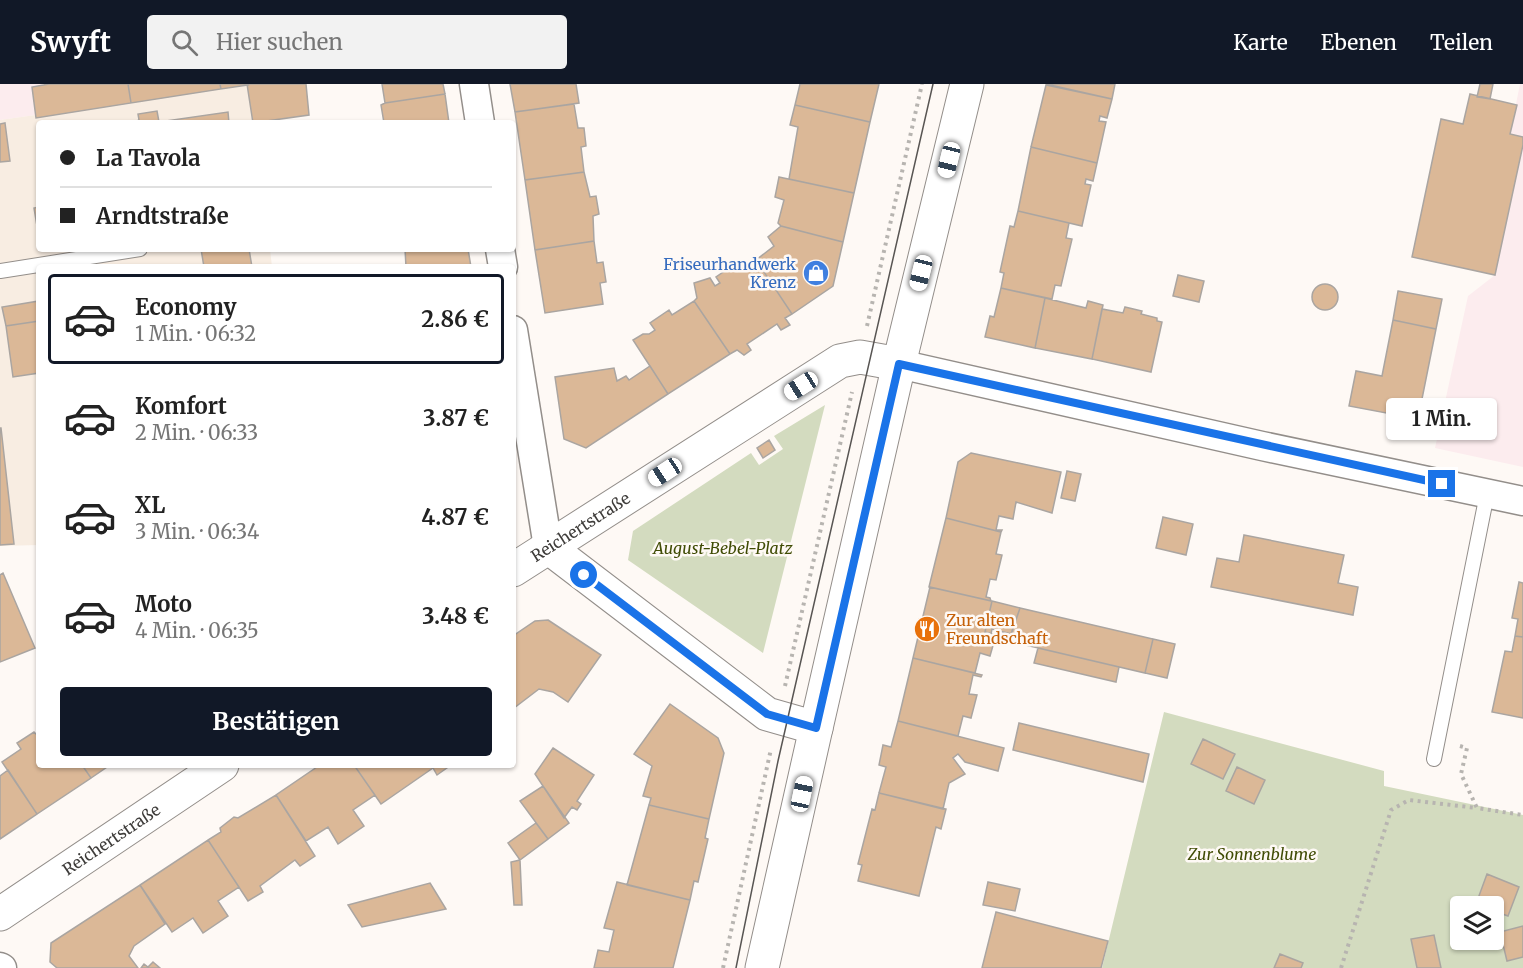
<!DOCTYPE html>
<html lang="de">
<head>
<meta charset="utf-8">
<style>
	:root { --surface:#fff; --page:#f2f2f2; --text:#222; --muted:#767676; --line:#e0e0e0; --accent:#111827 }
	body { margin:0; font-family:Merriweather,serif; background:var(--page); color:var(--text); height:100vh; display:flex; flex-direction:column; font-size:22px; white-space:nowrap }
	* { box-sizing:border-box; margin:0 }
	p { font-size:20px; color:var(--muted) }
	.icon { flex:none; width:33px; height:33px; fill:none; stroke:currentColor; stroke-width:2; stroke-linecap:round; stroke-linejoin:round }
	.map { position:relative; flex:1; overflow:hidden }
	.panel { position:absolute; left:36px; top:180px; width:480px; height:504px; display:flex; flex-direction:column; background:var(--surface); border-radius:6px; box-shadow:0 2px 4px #0004 }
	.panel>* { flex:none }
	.guide { position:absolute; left:36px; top:36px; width:480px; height:132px; border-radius:6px; box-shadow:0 2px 4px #0004; display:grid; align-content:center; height:132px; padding:0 24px; background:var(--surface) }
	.tools { position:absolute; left:1450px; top:812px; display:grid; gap:12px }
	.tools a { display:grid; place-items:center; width:54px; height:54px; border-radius:6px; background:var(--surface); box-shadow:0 2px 4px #0004; font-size:30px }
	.end { position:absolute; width:27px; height:27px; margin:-14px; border:8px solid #1a73e8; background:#fff; box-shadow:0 0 0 3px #fff }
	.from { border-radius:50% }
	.bubble { position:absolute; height:42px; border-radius:6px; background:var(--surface); box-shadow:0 2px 4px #0004; font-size:20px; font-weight:700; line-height:42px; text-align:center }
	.car { position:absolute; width:18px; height:36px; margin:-18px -9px; border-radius:8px; box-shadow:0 0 4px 2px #0007; background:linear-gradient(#fff 24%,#345 0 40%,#fff 0 76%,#345 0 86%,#fff 0) }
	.guide b { display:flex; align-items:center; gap:21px; height:57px; font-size:22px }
	.guide b+b { border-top:2px solid var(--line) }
	.guide i { width:15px; height:15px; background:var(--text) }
	ul { padding:10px 0 0; list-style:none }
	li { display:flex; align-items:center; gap:18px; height:90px; margin:0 12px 9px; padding:0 12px; border:3px solid transparent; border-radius:6px }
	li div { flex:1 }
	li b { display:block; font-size:22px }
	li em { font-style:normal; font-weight:700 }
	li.current { border-color:var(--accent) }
	li>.icon { width:54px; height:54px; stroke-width:1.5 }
	.button { display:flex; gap:12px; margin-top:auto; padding:12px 24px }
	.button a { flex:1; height:69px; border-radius:6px; background:var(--accent); color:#fff; font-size:24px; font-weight:700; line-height:69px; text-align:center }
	header { display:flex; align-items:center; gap:36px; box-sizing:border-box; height:84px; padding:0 30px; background:var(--accent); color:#fff }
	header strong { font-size:28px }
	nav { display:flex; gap:33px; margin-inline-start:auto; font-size:21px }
	.search { width:420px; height:54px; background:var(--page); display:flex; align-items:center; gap:15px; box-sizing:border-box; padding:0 21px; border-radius:6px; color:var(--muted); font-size:22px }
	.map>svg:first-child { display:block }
	.commercial { fill:#fcecee }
	.built { fill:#f8ede2 }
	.green { fill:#d3dbbf; fill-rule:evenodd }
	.building { fill:#dbb897; stroke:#aaa5a1; stroke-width:1.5 }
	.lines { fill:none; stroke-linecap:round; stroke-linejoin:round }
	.lane-casing { stroke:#938e8a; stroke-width:16 }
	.street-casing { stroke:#938e8a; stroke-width:31 }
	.secondary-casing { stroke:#938e8a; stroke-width:35 }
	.primary-casing { stroke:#938e8a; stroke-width:35 }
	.path { stroke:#b7b4b0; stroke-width:4; stroke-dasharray:3 4.5; stroke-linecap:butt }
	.lane { stroke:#fff; stroke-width:14 }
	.street { stroke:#fff; stroke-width:28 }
	.secondary { stroke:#fff; stroke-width:33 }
	.primary { stroke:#fff; stroke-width:33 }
	.tram { stroke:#585553; stroke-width:1.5 }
	.route { stroke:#1a73e8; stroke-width:8 }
	.labels { text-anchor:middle; stroke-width:5; stroke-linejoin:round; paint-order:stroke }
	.shop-label { font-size:16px; fill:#366cbe; stroke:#fef9f5; text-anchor:end }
	.street-label { font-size:16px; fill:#3e3c3a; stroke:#fef9f5 }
	.park-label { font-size:16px; font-style:italic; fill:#404c05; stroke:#fef9f5 }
	.food-label { font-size:16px; fill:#c56008; stroke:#fef9f5; text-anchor:start }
</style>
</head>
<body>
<header>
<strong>Swyft</strong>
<div class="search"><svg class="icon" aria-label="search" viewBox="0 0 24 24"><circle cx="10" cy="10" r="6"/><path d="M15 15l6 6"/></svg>Hier suchen</div>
<nav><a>Karte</a><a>Ebenen</a><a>Teilen</a></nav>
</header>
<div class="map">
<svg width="1523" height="884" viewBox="0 0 1523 884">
	<rect width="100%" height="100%" fill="#fef9f5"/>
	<path class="commercial" d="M0,0H247L248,1L0,36Z
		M1520,0H1523V53L1510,50Z
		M1523,61V383L1435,364L1468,212L1495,191Z"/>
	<path class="built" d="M248,1L253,39H39V165H270L272,183H39V461L0,462V36Z"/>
	<path class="green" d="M825,321L763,569L628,476L633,447L751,369L759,381L783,365L774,352Z
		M1164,628L1384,687V702L1523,731V884H1102ZM1461,822H1494V855H1461Z"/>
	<path class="building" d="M49,0H128L131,19L36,34L32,3Z
		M128,0H220L221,5L131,19Z
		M220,0H247L248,1L221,5Z
		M247,0H306L309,31L253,39Z
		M382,0H443L445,10L385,19Z
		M510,0H576L579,19L515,28Z
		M800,0H879L870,38L795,21Z
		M1046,0H1115L1112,15Z
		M1480,0H1493L1490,15L1477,13Z
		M1046,1L1112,15L1107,34L1100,32L1099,37L1106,38L1097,79L1031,63Z
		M445,10L449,39H384L381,21L385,19Z
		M1470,10L1517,21L1510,50L1523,53V61L1495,191L1412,173L1441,35L1463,40Z
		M574,20L578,44H584L586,62L581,63L584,88L525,96L515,28Z
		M795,21L870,38L854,109L789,95L798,43L790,41Z
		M157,27L159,38L228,28L229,39H133L139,36L138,30Z
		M5,39L10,77L0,78V40Z
		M1031,63L1097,79L1093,97L1086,95L1085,100L1091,101L1082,142L1018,127Z
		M584,88L590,113L596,112L599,130L593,132L594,157L535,166L525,96Z
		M779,93L854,109L843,158L781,142L778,139L784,116L775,113Z
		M39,123V148H38L34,124Z
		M1018,127L1069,139L1066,154L1072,155L1061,202L1055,201L1052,215L1001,204L1004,189L1000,188L1010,142L1014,143Z
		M781,142L843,158L833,202L792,230L756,176L774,162L768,153Z
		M594,157L597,179L603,178L606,198L600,199L603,220L545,229L535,166Z
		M201,165H249L252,183H204Z
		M405,165H468L471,183H406Z
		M756,176L792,230L785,234L790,241L781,246L777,240L747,260L751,266L744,271L737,266L730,270L694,217L697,214L694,199L710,194L715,202L720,199L716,193L735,180L739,187Z
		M1178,191L1204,197L1199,218L1173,212Z
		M1312 213a13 13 0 1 1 26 0a13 13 0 1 1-26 0Z
		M1001,204L1045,214L1035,264L985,253L990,232L994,233Z
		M1398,207L1442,215L1436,245L1393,236Z
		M1045,214L1086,224L1088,217L1103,221L1092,275L1035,264Z
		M39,217V237L6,242L2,223Z
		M694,217L730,270L668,310L633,256L643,250H649L655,246L650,239L669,226L672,231Z
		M1125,223L1142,227L1141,230L1157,234V237L1162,238L1151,288L1092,275L1102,225L1123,229Z
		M1393,236L1436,245L1418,335L1349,322L1356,287L1382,292Z
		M39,237V289L13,293L6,242Z
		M650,282L668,310L586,364L564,355L555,293L614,284L617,297L626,292L629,296Z
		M0,344H1L14,460L0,461Z
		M769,356L775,366L763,374L757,364Z
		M971,369L1061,388L1052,429L1016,418L1013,435L999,432L996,446H1002L1001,448L946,434L958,378Z
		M1067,387L1081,390L1075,417L1061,414Z
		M1163,433L1193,440L1186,471L1156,464Z
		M946,434L1001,448L996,470L1002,471L996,496L990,495L986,513L990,514L991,517L929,503Z
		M1244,451L1344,471L1338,499L1358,503L1353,531L1211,503L1217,474L1239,478Z
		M3,489L35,564L0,578V491Z
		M1519,498L1523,499V553L1515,552L1518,535L1512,534Z
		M930,503L992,517L985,548L996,551L990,572L980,569L975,589L913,574Z
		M992,517L1020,524L1011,550L992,545L991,550L985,548Z
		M1020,524L1153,555L1145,589L1009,557Z
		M548,536L601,571L568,618L553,608L539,605L514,624L513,552L535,537Z
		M1515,552L1523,553V634L1492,628L1505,567L1512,568Z
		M1153,555L1175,560L1167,594L1145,589Z
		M1038,564L1119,583L1116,598L1034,579Z
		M913,574L982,591L981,593L973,591L969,610L977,611L971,634L963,632L958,652L898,637Z
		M670,620L718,654L724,669L709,735L649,721L651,714L643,712L652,682L634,670Z
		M898,637L1004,664L998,687L965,678L958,670L953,674L965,690L949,699L943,725L879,709L886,683L879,681L883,661L891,663Z
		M1019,639L1149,670L1143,698L1013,666Z
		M34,648L39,653V681H82L91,694L37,730L2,678L21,665L17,659Z
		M1203,655L1235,670L1223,695L1191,680Z
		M553,664L594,691L577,717L581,720L577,726L572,723L564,734L535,690Z
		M82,681H110L91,694Z
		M320,681H354L375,711L353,726L364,742L338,760L328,743L306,757L276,711Z
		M354,681H451L437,691L433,684L381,720Z
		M1237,683L1265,696L1254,720L1226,707Z
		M8,686L37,730L0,755V692Z
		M543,702L569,739L548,755L520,717Z
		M879,709L946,725L941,745L936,743L919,812L858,797L862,781L858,780L872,725L875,726Z
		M276,711L315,772L300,782L295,776L260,802L263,808L248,817L208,756L221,748L220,744L234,733L238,734Z
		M649,721L709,735L705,754L708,755L698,798L694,797L690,816L627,801Z
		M536,739L548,755L520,776L508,759Z
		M208,756L239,803L218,817L228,832L203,849L193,834L172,848L140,801Z
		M520,776L522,821H514L511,778Z
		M1487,790L1519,803L1508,832L1494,827V822L1476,820Z
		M617,798L690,816L673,884H594L598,866L609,868L614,846L604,844Z
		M988,798L1020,805L1015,827L983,821Z
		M430,799L446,825L362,843L348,821Z
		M140,801L165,840L134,862L129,872L138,884H57L50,878L51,859Z
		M996,828L1108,857L1101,884H982Z
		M1523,842V873L1507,877L1500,848Z
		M1434,851L1441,884H1417L1411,855Z
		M1280,870L1303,879L1301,884H1274Z
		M153,878L160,884H141L144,880L148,883Z"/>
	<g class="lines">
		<g class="lane-casing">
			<path id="lane" d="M0,187L140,165
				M1434,675L1487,410"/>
		</g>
		<g class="street-casing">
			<path id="street" d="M474,0L480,39
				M500,165L503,183
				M513,246L548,463
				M899,280L1262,362L1523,417
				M0,883L2,884"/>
		</g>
		<g class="secondary-casing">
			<path id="secondary" d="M762,884L816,644"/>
		</g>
		<g class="primary-casing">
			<g id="primary">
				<path d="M548,463L767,630L816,644L899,280L967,0"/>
				<path id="s1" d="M513,486L840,277L860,273L899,280"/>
				<path id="s2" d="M0,830L222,681"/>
			</g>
		</g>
		<path class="path" d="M867,242L922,0
			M785,602L852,308
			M1460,662L1467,664L1461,690L1477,724L1523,731
			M723,884L771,665
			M1341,884L1391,726L1409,716L1477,724"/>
		<use href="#lane" class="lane"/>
		<use href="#street" class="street"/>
		<use href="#secondary" class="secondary"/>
		<use href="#primary" class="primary"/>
		<path class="tram" d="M736,884L778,677L933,0"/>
	</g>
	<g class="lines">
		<path class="route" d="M584,491L767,630L816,644L899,280L1442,400"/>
	</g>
	<defs>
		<g id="shop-disc" transform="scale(1.35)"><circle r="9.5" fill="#3f7fe0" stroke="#fef9f5"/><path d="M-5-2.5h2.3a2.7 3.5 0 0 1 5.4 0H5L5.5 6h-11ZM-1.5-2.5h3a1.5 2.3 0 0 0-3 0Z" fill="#fff"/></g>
		<g id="restaurant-disc" transform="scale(1.35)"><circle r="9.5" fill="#e8710a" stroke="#fef9f5"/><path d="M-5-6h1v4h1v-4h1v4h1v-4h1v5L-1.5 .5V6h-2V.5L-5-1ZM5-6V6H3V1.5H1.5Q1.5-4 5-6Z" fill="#fff"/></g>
	</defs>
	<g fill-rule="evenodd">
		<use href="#shop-disc" x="816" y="189"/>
		<use href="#restaurant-disc" x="927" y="545"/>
	</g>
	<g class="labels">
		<g class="shop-label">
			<text x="796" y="186">Friseurhandwerk<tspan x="796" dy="18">Krenz</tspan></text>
		</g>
		<g class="street-label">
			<text dy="6" stroke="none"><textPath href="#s1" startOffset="80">Reichertstraße</textPath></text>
			<text dy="6" stroke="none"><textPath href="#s2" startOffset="134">Reichertstraße</textPath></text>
		</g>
		<g class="park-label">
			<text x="723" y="470">August-Bebel-Platz</text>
			<text x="1252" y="776">Zur Sonnenblume</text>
		</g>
		<g class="food-label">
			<text x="946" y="542">Zur alten<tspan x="946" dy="18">Freundschaft</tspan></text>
		</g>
	</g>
</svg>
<div class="tools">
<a><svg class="icon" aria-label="layers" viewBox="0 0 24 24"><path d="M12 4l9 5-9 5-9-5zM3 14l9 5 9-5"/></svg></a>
</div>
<i class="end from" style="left:584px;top:491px"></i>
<i class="end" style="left:1442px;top:400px"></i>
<div class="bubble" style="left:1386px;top:314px;width:111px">1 Min.</div>
<i class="car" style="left:949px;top:76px;rotate:194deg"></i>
<i class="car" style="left:921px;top:189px;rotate:194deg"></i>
<i class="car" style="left:801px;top:302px;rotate:238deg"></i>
<i class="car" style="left:665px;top:388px;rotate:237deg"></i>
<i class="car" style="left:802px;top:710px;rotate:12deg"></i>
<div class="guide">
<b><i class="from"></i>La Tavola</b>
<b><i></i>Arndtstraße</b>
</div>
<section class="panel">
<ul>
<li class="current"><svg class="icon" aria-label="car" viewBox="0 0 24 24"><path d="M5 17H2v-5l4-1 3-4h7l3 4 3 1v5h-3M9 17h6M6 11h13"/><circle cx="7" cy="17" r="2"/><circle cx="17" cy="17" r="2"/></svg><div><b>Economy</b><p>1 Min. · 06:32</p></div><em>2.86 €</em></li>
<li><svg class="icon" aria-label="car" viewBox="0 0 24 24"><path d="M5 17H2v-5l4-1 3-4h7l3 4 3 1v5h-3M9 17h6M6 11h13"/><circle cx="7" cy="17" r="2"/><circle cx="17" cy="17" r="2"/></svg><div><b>Komfort</b><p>2 Min. · 06:33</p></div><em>3.87 €</em></li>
<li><svg class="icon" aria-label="car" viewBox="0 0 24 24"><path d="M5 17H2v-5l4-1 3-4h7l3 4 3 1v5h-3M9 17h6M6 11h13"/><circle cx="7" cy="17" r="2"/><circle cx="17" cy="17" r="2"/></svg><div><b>XL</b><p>3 Min. · 06:34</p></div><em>4.87 €</em></li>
<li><svg class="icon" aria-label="car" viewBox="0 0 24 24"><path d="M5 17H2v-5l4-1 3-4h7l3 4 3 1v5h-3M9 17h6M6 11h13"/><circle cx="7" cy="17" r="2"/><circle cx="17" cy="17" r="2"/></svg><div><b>Moto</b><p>4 Min. · 06:35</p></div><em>3.48 €</em></li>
</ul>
<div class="button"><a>Bestätigen</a></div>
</section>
</div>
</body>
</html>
